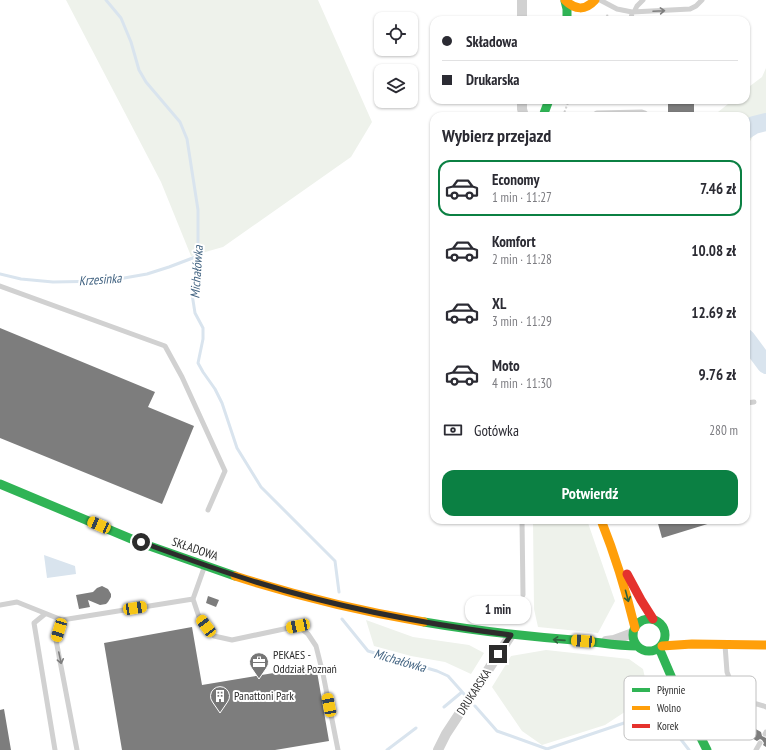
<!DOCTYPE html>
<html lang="pl">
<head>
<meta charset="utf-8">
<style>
	:root { --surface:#fff; --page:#f2f2f3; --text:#2b2b33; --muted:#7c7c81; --line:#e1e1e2; --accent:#0b8043 }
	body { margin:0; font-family:"PT Sans Narrow",sans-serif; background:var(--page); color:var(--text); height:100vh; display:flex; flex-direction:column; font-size:15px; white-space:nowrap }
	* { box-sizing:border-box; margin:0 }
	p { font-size:13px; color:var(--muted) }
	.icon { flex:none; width:22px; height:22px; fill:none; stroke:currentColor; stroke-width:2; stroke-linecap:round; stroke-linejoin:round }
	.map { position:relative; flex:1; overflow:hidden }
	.sheet { position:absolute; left:430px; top:112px; width:320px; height:412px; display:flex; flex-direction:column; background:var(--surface); border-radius:12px; box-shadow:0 1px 3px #0004 }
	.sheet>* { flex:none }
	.hud { position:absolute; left:430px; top:16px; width:320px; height:88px; border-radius:12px; box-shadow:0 1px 3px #0004; display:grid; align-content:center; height:88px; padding:0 12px; background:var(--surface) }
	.controls { position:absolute; left:374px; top:12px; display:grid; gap:8px }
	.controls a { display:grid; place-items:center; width:44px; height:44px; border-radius:8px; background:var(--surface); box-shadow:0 1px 3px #0004; font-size:20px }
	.end { position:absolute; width:18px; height:18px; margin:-9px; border:5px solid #2c2c2c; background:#fff; box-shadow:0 0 0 2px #fff }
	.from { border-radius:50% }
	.bubble { position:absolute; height:28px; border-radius:12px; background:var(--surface); box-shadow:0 1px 3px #0004; font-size:13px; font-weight:800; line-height:28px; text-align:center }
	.car { position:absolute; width:12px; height:24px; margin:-12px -6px; border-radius:5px; box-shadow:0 0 3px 1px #0007; background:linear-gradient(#f5c518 24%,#345 0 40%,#f5c518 0 76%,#345 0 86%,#f5c518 0) }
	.hud b { display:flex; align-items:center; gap:14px; height:38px; font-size:15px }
	.hud b+b { border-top:1px solid var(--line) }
	.hud i { width:10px; height:10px; background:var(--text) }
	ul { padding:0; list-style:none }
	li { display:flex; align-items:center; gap:12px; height:56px; margin:0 8px 6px; padding:0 4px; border:2px solid transparent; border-radius:12px }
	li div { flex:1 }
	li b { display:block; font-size:15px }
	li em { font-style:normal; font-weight:800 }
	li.selected { border-color:var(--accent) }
	li>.icon { width:36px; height:36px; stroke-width:1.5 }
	h2 { padding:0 12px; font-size:18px; line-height:48px }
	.pay { display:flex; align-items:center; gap:10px; height:44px; padding:0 12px; font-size:15px }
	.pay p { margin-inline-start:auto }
	.button { display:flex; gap:8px; margin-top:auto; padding:8px 12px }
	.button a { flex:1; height:46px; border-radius:12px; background:var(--accent); color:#fff; font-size:16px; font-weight:800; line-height:46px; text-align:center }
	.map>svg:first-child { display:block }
	.green { fill:#eef2eb }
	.water { fill:#d9e4ee }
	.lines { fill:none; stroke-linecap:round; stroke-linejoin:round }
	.stream { stroke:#d9e4ee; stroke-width:3 }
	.river { stroke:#d9e4ee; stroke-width:18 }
	.building { fill:#7d7d7d }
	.path { stroke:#d1d1d1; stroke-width:2; stroke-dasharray:2 2; stroke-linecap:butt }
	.lane { stroke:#d1d1d1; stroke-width:5 }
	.street { stroke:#d1d1d1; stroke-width:10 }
	.fast { stroke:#30b455; stroke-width:9 }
	.slow { stroke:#ff9f0a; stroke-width:9 }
	.jam { stroke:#e5322d; stroke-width:9 }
	.oneway { stroke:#7e7e7e }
	.oneway2 { stroke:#2e623c }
	.route { stroke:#2c2c2c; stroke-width:5 }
	.labels { text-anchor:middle; stroke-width:4; stroke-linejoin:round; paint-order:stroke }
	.street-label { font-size:12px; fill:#2c2c2c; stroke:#fff }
	.poi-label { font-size:12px; fill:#2c2c2c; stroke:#fff; text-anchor:start }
	.water-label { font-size:13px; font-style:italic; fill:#446583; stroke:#fff }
	.key { fill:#fff; stroke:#c0c0c0; stroke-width:1 }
	.key-label { font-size:11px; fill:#2c2c2c }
</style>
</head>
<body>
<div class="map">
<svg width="766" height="750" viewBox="0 0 766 750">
	<rect width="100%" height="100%" fill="#fff"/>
	<path class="green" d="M66,0H318L372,122L351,157L223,247L191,256L161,182Z
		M766,68V114L746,148V116H713L733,100H746V89L762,77Z
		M533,520H587L615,601L598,633L538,627L534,609Z
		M366,620L413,637L469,645L484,653L471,674L445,662L411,656L374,646Z
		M546,650L629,659L643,669L649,696L605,725L542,745L522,731L492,687L511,656Z"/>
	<path class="water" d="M44,555L75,566L76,574L47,578Z"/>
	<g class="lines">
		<path class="stream" d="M106,0L121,18L131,42L139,70L146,82L180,122L187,139L198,210V263L192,294L195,313L203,328V339L198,363L203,372L215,389L222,403L237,448L261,487L335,561L339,592
			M0,274L21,279L53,282L107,281L147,274L169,267L198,256
			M342,619L368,651L437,671L448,676L464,694
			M475,706L497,731L547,749L633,720L661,726L676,733L689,750
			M444,707L462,692
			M387,750L416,728"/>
		<path class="river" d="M746,130L754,125L766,122
			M746,338L766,365"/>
	</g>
	<path class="building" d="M668,101H694V116H668Z
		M0,328L155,392L148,407L194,426L162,504L0,438Z
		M657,520H714V522L662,538Z
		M102,586L108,589L111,594V597L108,602L106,604L100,605L88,600L90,607L79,609L76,595L93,592L97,588Z
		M208,596L219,600L216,607L206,603Z
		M192,627L202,685L316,666L329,741L275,750H122L104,643Z
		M4,709L11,750H0V710Z
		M743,722L761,732L762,736L766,738V747L763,745L764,743L762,740L760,739L757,741L738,730Z"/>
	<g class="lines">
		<path class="path" d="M605,20L608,14
			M563,116L569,100"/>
		<path class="lane" d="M600,0L617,9L632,12L690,9L696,6L702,0
			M634,12L637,6L643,0
			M631,20L632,12
			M592,116L597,113L642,112L645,113L647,116
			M0,286L165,346L182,377L225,471L208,510
			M746,403L754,402
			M522,520L523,595
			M193,599L199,617L214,636L232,640L298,626L308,634L316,646L323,674L338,750
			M0,605L17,602L62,620L193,599L204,568
			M45,614L34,623L55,750
			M62,620L56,640L77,750
			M725,645L727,672L739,703
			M724,703C738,703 753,701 766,707
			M765,734L766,732
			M756,750L760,743"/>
		<path class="street" d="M522,20V0
			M522,100V109L524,116
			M606,641L614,640L633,633
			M438,750L446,734L511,635"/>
		<path class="fast" d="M565,1L567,9V20
			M543,116L549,100
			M0,484L141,543L235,576
			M633 635a16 16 0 1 1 32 0a16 16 0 1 1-32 0Z
			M424,622C477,631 531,637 585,641C603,643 619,646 637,646
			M659,648L677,690L707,750"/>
		<path class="slow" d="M565,0C575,10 585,11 595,0
			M601,520C615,555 626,591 635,628
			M235,576C297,596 360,611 424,622
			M662,646L692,644L766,645"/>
		<path class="jam" d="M627,574L641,600L653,619"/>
	</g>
	<defs><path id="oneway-shaft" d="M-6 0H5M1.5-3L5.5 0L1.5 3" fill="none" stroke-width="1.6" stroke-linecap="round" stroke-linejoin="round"/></defs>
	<g class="oneway">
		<use href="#oneway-shaft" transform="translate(659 11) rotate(-3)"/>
		<use href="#oneway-shaft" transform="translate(60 658) rotate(78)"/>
	</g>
	<g class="oneway2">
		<use href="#oneway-shaft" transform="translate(627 596) rotate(75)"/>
		<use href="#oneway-shaft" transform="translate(559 640) rotate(-176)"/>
	</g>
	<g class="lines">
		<path class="route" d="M141,542C179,556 217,570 256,582C339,608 425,624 511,635L498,654"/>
	</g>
	<defs>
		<g id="office-pin" transform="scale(1)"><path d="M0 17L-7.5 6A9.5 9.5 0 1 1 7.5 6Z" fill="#767676" stroke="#fff"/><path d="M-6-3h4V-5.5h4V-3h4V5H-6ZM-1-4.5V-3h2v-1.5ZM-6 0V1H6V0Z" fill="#fff"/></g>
		<g id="building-pin" transform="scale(1)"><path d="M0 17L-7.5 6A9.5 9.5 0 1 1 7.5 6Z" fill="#767676" stroke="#fff"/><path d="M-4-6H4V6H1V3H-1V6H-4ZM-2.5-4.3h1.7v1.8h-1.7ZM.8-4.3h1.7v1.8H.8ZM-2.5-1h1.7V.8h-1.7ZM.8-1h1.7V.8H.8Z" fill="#fff"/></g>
	</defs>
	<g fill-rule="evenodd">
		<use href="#office-pin" x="259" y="662"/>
		<use href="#building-pin" x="220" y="696"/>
	</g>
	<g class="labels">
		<g class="street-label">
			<text transform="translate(195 549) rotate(19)" y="4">SKŁADOWA</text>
			<text transform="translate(474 692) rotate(-57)" y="4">DRUKARSKA</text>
		</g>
		<g class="poi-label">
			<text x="273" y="659">PEKAES -<tspan x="273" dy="14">Oddział Poznań</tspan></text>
			<text x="234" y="700">Panattoni Park</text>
		</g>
		<g class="water-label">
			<text transform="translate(196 272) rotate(-86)" y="5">Michałówka</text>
			<text transform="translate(100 279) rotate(-4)" y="5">Krzesinka</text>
			<text transform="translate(400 660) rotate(16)" y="5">Michałówka</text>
		</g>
	</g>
	<rect x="624" y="676" width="132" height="64" rx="6" class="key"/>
	<rect x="632" y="688" width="18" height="4" fill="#30b455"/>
	<rect x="632" y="706" width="18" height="4" fill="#ff9f0a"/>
	<rect x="632" y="724" width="18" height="4" fill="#e5322d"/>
	<g class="key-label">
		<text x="657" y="694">Płynnie</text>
		<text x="657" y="712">Wolno</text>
		<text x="657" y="730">Korek</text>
	</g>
</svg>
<div class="controls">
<a><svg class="icon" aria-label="locate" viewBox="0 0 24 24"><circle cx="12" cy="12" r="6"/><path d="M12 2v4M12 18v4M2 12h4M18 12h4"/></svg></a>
<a><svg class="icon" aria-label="layers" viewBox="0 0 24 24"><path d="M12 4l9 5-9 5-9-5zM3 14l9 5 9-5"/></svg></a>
</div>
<i class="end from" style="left:141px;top:542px"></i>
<i class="end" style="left:498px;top:654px"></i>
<div class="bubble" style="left:465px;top:596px;width:66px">1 min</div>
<i class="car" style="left:99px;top:525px;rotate:293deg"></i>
<i class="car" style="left:135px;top:608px;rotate:81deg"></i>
<i class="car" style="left:206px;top:626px;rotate:323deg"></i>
<i class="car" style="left:298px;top:626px;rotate:258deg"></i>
<i class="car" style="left:59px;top:630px;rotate:197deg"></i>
<i class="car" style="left:583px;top:641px;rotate:274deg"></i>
<i class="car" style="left:329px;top:705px;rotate:349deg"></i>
<div class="hud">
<b><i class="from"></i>Składowa</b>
<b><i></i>Drukarska</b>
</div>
<section class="sheet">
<h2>Wybierz przejazd</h2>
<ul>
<li class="selected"><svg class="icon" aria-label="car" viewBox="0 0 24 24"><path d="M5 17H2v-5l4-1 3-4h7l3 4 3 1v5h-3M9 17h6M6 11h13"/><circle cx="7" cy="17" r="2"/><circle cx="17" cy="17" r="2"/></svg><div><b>Economy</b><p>1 min · 11:27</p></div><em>7.46 zł</em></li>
<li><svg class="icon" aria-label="car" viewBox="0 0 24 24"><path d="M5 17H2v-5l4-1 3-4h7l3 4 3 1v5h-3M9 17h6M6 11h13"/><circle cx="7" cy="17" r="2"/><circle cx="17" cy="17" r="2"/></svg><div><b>Komfort</b><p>2 min · 11:28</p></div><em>10.08 zł</em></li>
<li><svg class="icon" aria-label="car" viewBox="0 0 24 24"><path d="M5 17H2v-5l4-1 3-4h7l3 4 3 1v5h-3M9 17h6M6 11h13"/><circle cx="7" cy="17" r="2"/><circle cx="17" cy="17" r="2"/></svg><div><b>XL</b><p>3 min · 11:29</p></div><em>12.69 zł</em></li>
<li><svg class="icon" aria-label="car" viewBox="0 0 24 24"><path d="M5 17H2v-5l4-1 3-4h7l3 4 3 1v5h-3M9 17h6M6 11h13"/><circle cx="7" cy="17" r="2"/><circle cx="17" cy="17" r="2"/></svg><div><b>Moto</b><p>4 min · 11:30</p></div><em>9.76 zł</em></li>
</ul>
<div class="pay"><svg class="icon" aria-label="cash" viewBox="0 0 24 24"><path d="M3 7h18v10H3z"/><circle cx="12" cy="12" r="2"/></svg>Gotówka<p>280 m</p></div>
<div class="button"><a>Potwierdź</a></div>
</section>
</div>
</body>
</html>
